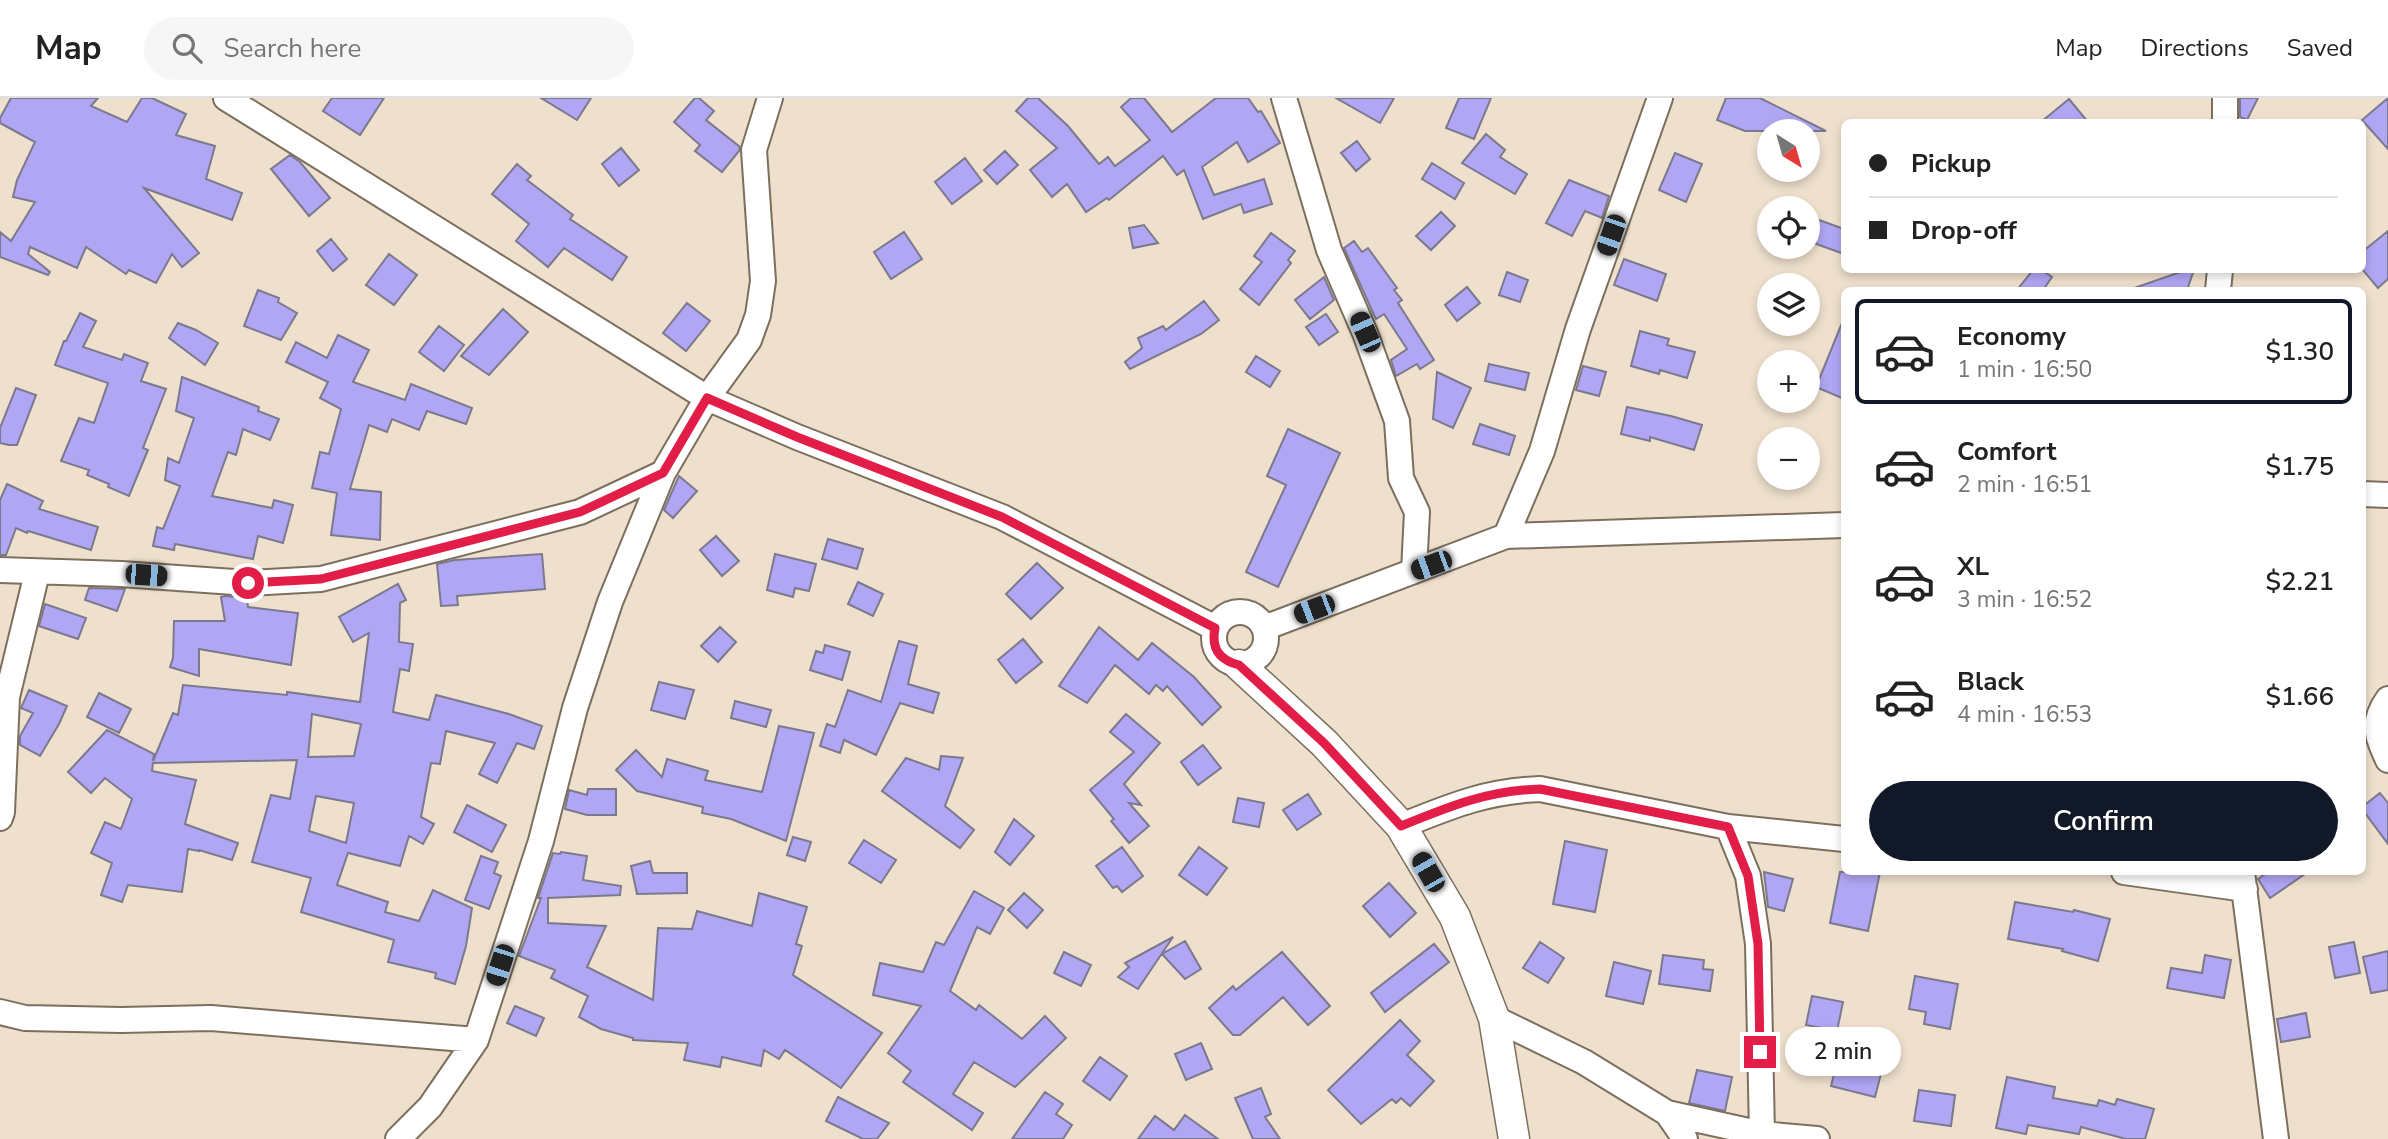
<!DOCTYPE html>
<html lang="en">
<head>
<meta charset="utf-8">
<style>
	:root { --surface:#fff; --page:#f6f6f6; --text:#222; --muted:#767676; --line:#e0e0e0; --accent:#111827 }
	body { margin:0; font-family:"Nunito Sans",sans-serif; background:var(--page); color:var(--text); height:100vh; display:flex; flex-direction:column; font-size:26px; white-space:nowrap }
	* { box-sizing:border-box; margin:0 }
	p { font-size:23px; color:var(--muted) }
	.icon { flex:none; width:38px; height:38px; fill:none; stroke:currentColor; stroke-width:2; stroke-linecap:round; stroke-linejoin:round }
	.map { position:relative; flex:1; overflow:hidden }
	.drawer { position:absolute; left:1841px; top:189px; width:525px; height:588px; display:flex; flex-direction:column; background:var(--surface); border-radius:10px; box-shadow:0 4px 10px #0003 }
	.drawer>* { flex:none }
	.guide { position:absolute; left:1841px; top:21px; width:525px; height:154px; border-radius:10px; box-shadow:0 4px 10px #0003; display:grid; align-content:center; height:154px; padding:0 28px; background:var(--surface) }
	.needle { width:46px; rotate:143deg }
	.buttons { position:absolute; left:1757px; top:21px; display:grid; gap:14px }
	.buttons a { display:grid; place-items:center; width:63px; height:63px; border-radius:50%; background:var(--surface); box-shadow:0 4px 10px #0003; font-size:35px }
	.end { position:absolute; width:32px; height:32px; margin:-16px; border:9px solid #e11d48; background:#fff; box-shadow:0 0 0 4px #fff }
	.from { border-radius:50% }
	.bubble { position:absolute; height:49px; border-radius:24px; background:var(--surface); box-shadow:0 4px 10px #0003; font-size:23px; font-weight:600; line-height:49px; text-align:center }
	.car { position:absolute; width:21px; height:42px; margin:-21px -10px; border-radius:9px; box-shadow:0 0 5px 2px #0007; background:linear-gradient(#222 24%,#8ab4d8 0 40%,#222 0 76%,#8ab4d8 0 86%,#222 0) }
	.guide b { display:flex; align-items:center; gap:24px; height:66px; font-size:26px }
	.guide b+b { border-top:2px solid var(--line) }
	.guide i { width:18px; height:18px; background:var(--text) }
	ul { padding:12px 0 0; list-style:none }
	li { display:flex; align-items:center; gap:21px; height:105px; margin:0 14px 10px; padding:0 14px; border:4px solid transparent; border-radius:10px }
	li div { flex:1 }
	li b { display:block; font-size:26px }
	li em { font-style:normal; font-weight:600 }
	li.active { border-color:var(--accent) }
	li>.icon { width:63px; height:63px; stroke-width:1.5 }
	.action { display:flex; gap:14px; margin-top:auto; padding:14px 28px }
	.action a { flex:1; height:80px; border-radius:42px; background:var(--accent); color:#fff; font-size:28px; font-weight:600; line-height:80px; text-align:center }
	header { display:flex; align-items:center; gap:42px; box-sizing:border-box; height:98px; padding:0 35px; background:var(--surface); border-bottom:2px solid var(--line) }
	header strong { font-size:33px }
	nav { display:flex; gap:38px; margin-inline-start:auto; font-size:24px }
	.search { width:490px; height:63px; background:var(--page); display:flex; align-items:center; gap:18px; box-sizing:border-box; padding:0 24px; border-radius:38px; color:var(--muted); font-size:26px }
	.map>svg:first-child { display:block }
	.building { fill:#b0a6f3; stroke:#7b798d; stroke-width:2; fill-rule:evenodd }
	.lines { fill:none; stroke-linecap:round; stroke-linejoin:round }
	.minor-casing { stroke:#7c6f5d; stroke-width:28 }
	.tertiary-casing { stroke:#7c6f5d; stroke-width:33 }
	.minor { stroke:#fff; stroke-width:24 }
	.tertiary { stroke:#fff; stroke-width:30 }
	.route { stroke:#e11d48; stroke-width:9 }
</style>
</head>
<body>
<header>
<strong>Map</strong>
<div class="search"><svg class="icon" aria-label="search" viewBox="0 0 24 24"><circle cx="10" cy="10" r="6"/><path d="M15 15l6 6"/></svg>Search here</div>
<nav><a>Map</a><a>Directions</a><a>Saved</a></nav>
</header>
<div class="map">
<svg width="2388" height="1041" viewBox="0 0 2388 1041">
	<rect width="100%" height="100%" fill="#efe0cd"/>
	<path class="building" d="M11,0H98L91,8L127,24L142,0H152L186,16L176,37L215,48L206,81L242,95L232,122L144,90L199,155L182,169L172,156L156,185L129,172L126,176L86,149L77,170L30,149L28,156L50,174L48,177L0,159V134L11,143L35,104L13,99L17,82L35,44L0,25V20Z
		M332,0H384L360,37L323,13Z
		M541,0H591L577,22Z
		M695,0H699L714,13L706,22L740,49L739,53L722,74L695,53L700,47L674,24Z
		M1028,0H1038L1068,28L1099,66L1108,59L1115,68L1150,42L1121,9L1131,0H1144L1172,34L1216,0H1248L1258,14L1261,13L1280,45L1248,64L1237,44L1202,69L1214,97L1264,81L1272,106L1244,115L1241,106L1203,121L1184,72L1177,77L1163,58L1109,102L1107,100L1086,114L1067,86L1052,99L1030,72L1057,50L1016,13Z
		M1336,0H1394L1380,25Z
		M1459,0H1491L1474,41L1446,30Z
		M1726,0H1760L1826,33H1745L1717,22Z
		M2240,0H2258L2247,22L2240,19Z
		M2388,0V51L2362,22Z
		M2069,1L2088,24H2041Z
		M1486,36L1505,52L1500,59L1527,76L1515,96L1462,65Z
		M1357,43L1370,61L1356,73L1341,55Z
		M621,50L639,72L619,88L602,66Z
		M1005,53L1018,67L997,86L984,72Z
		M1675,55L1702,66L1686,104L1659,92Z
		M290,57L300,64L330,100L309,118L271,71Z
		M965,60L982,83L952,106L935,84Z
		M1432,65L1464,85L1455,101L1422,81Z
		M517,66L531,78L527,82L573,117L570,121L627,159L612,182L564,150L548,169L516,143L529,126L492,96Z
		M1569,82L1609,98L1602,120L1585,113L1572,138L1546,125Z
		M1441,114L1455,128L1431,152L1416,138Z
		M1808,118L1844,131V156L1808,143Z
		M1144,127L1158,145L1133,150L1129,130Z
		M2388,133V181L2378,190L2362,171V154Z
		M904,134L922,161L891,181L874,154Z
		M1271,135L1295,153L1288,162L1291,165L1259,207L1240,191L1262,164L1254,158Z
		M331,141L347,161L333,173L317,153Z
		M1354,143L1362,154L1368,150L1397,190L1394,192L1402,202L1398,205L1434,262L1420,271L1417,266L1396,278L1391,262L1407,251L1384,216L1376,221L1374,217L1344,150Z
		M389,156L417,177L394,207L366,187Z
		M1624,161L1666,176L1657,203L1614,187Z
		M2033,172H2042L2052,179L2043,192H2017Z
		M2186,172H2194L2187,192H2135L2134,190Z
		M1507,174L1528,182L1520,204L1499,197Z
		M1324,179L1334,202L1310,221L1295,202Z
		M1467,189L1480,205L1457,223L1445,207Z
		M258,192L279,200L278,204L297,215L281,242L244,228Z
		M1204,203L1219,222L1201,236L1130,271L1125,264L1142,250L1138,240L1163,228L1166,232Z
		M687,205L710,223L686,253L663,235Z
		M503,211L528,234L489,277L461,258Z
		M80,215L96,223L83,249L122,262L124,256L148,265L141,283L166,291L143,350L148,352L129,398L108,389L109,386L87,377L89,372L61,363L79,320L94,325L108,285L55,267L64,243H66Z
		M1326,216L1338,234L1319,247L1306,229Z
		M1844,220V301L1816,289Z
		M178,225L196,232L218,245L205,267L169,240Z
		M439,228L464,247L444,273L419,254Z
		M1640,233L1669,241L1667,247L1695,254L1687,280L1660,272L1659,276L1631,268Z
		M338,237L369,252L353,284L405,302L411,286L472,310L466,326L427,313L419,332L392,321L387,334L369,327L350,391L381,394L380,442L331,437L337,395L312,390L320,354L329,356L341,311L320,300L328,284L286,264L296,244L327,260Z
		M1256,258L1280,273L1270,289L1246,274Z
		M1489,266L1529,275L1525,292L1485,283Z
		M1583,268L1606,274L1599,298L1576,292Z
		M1437,274L1471,290L1453,330L1433,321Z
		M182,279L259,309L258,313L279,321L270,342L243,331L236,357L228,354L212,398L272,410L274,402L293,407L283,445L258,438L253,461L175,446L174,452L153,448L157,429L163,431L180,388L165,382L168,360L179,365L194,320L176,313Z
		M16,290L36,297L17,347H9L0,345V330Z
		M1627,309L1671,318L1702,327L1694,352L1650,339V343L1621,336Z
		M1480,326L1515,338L1509,357L1473,346Z
		M1288,331L1340,355L1278,489L1246,474L1286,387L1267,378Z
		M679,378L697,393L673,420L664,412Z
		M7,386L43,403L39,411L98,429L91,452L28,433L27,435L16,430L6,457H0V402Z
		M716,438L739,463L722,478L700,452Z
		M828,441L863,451L857,471L822,461Z
		M542,456L545,491L457,498L458,507L441,508L437,466L455,462Z
		M775,456L816,466L809,493L795,490L793,499L767,492Z
		M1037,465L1063,490L1031,521L1006,496Z
		M858,484L883,496L873,518L848,506Z
		M398,486L406,502L400,505L399,544L413,546L409,573L400,571L393,614L429,622L436,597L509,616L542,628L534,651L517,645L497,685L479,676L495,645L446,633L440,666L431,665L421,719L434,726L423,746L409,738L400,768L348,755L337,787L388,804L385,814L419,823L433,792L472,810L466,848L455,886L435,880L436,875L388,864L394,842L301,814L311,780L252,764L271,697L290,701L297,662L153,665L152,673L196,682L185,726L238,745L232,762L199,752V753L188,751L182,794L128,787L122,804L101,797L112,765L91,755L105,724L121,731L132,701L105,680L91,695L68,674L107,632L154,656L153,663L173,615L178,617L183,587L287,597V594L360,604L369,535L353,544L339,519ZM312,616L361,626L354,658L308,659ZM316,698L354,705L346,745L309,733Z
		M89,490L125,491L117,513L85,502Z
		M225,498L247,500L248,509L298,515L291,567L199,551V578L170,569L173,560L174,523H225L221,499Z
		M45,506L86,520L78,541L39,528Z
		M720,529L736,544L718,564L701,548Z
		M1099,529L1138,562L1152,545L1194,579L1221,609L1202,627L1167,588L1163,593L1156,587L1149,596L1115,567L1087,605L1059,588Z
		M1023,541L1042,564L1016,585L998,562Z
		M899,543L917,548L908,586L939,595L933,615L900,605L876,657L844,642L840,655L820,648L827,626L835,629L848,592L881,604Z
		M825,547L850,554L842,582L810,572L816,553L823,555Z
		M659,584L694,592L685,621L651,612Z
		M29,592L67,608L59,626L40,658L20,647V638L33,615L21,610Z
		M99,595L131,611L119,635L87,619Z
		M735,603L771,612L766,629L731,620Z
		M1126,616L1160,645L1124,686L1141,707L1129,705L1149,728L1129,745L1111,723L1114,721L1090,692L1134,654L1110,634Z
		M779,628L814,635L786,743L731,721L702,715L703,709L637,693L616,672L636,652L662,679L667,661L708,673L705,682L762,694Z
		M1203,647L1221,670L1198,687L1181,664Z
		M941,658L963,660L945,708L974,732L960,750L882,693L906,660L939,672Z
		M588,691H616V717H587L565,711L569,692L587,697Z
		M2380,695L2388,705V746L2362,711V709Z
		M1308,696L1321,716L1297,732L1283,712Z
		M1238,700L1264,705L1259,729L1233,724Z
		M467,707L506,727L492,754L454,734Z
		M1014,721L1034,738L1010,767L995,754Z
		M793,739L811,744L805,763L787,757Z
		M864,742L896,762L881,785L849,765Z
		M1565,743L1607,752L1595,814L1553,806Z
		M1122,749L1143,778L1122,794L1117,788L1113,790L1096,768Z
		M1199,749L1227,770L1207,797L1179,777Z
		M561,754L587,758L583,782L621,788L620,797L548,800V825L606,828L587,869L653,902L658,830L692,831L697,813L752,828L759,795L807,809L796,846L802,848L793,877L882,935L841,990L785,952L779,961L764,952L761,968L722,959L720,969L684,962L688,945L633,942V940L601,931L579,919L588,898L551,880L555,872L519,858L541,800H538L553,755L560,756Z
		M481,758L498,764L494,775L501,778L489,811L465,802Z
		M650,763L653,775H687V795L637,796L631,768Z
		M1764,774L1793,781L1784,813L1768,809Z
		M1840,774H1880L1868,833L1830,825Z
		M2268,774H2308L2270,800L2258,781Z
		M1389,785L1416,815L1390,839L1363,808Z
		M974,793L1004,810L990,836L977,829L950,893L976,912L979,907L1022,941L1045,918L1066,940L1015,989L974,964L953,996L983,1015L972,1032L903,984L911,973L888,955L921,908L873,897L880,865L923,874L936,844L944,847Z
		M1024,795L1043,812L1027,830L1008,812Z
		M2015,804L2073,814L2074,812L2110,821L2098,863L2062,853L2063,851L2008,841Z
		M1173,839L1138,891L1118,879L1129,869L1125,865Z
		M1185,843L1201,871L1185,881L1162,856Z
		M1540,844L1564,860L1548,885L1523,870Z
		M2354,844L2360,875L2335,880L2329,849Z
		M1434,846L1449,864L1385,914L1371,895Z
		M2388,853V892L2371,895L2363,859Z
		M1064,854L1091,867L1081,888L1054,875Z
		M1282,854L1330,908L1308,927L1283,899L1240,937H1233L1209,910L1233,888L1236,892Z
		M1663,857L1704,862L1703,871L1713,872L1710,893L1659,886Z
		M2205,857L2231,862L2224,900L2167,890L2171,870L2202,875Z
		M1614,864L1651,873L1643,906L1606,898Z
		M1915,878L1958,886L1950,931L1924,926L1926,914L1909,911Z
		M1812,898L1843,904L1837,933L1806,927Z
		M515,908L544,920L536,938L507,925Z
		M2306,915L2310,939L2281,944L2277,921Z
		M1400,922L1420,943L1407,957L1434,983L1410,1008L1401,1000L1396,1005L1392,1001L1361,1026L1328,992Z
		M1201,945L1212,971L1186,982L1175,956Z
		M1841,949L1885,960L1875,999L1831,988Z
		M1100,959L1127,978L1110,1002L1083,983Z
		M1697,972L1732,979L1725,1013L1689,1005Z
		M2007,979L2055,989L2053,1000L2097,1008L2099,1002L2115,1007L2117,1001L2154,1011L2145,1041H2126L2081,1029L2079,1036L2028,1027L2026,1036L1996,1030Z
		M1261,990L1271,1016L1265,1019L1280,1041H1253L1235,1000Z
		M1919,992L1955,997L1951,1028L1914,1023Z
		M1045,994L1063,1006L1056,1016L1072,1027L1063,1041H1012Z
		M838,999L889,1025L877,1041H863L826,1023Z
		M1185,1017L1218,1041H1138L1155,1018L1174,1032Z"/>
	<g class="lines">
		<g class="minor-casing">
			<path id="minor" d="M226,0L707,300L797,339L1002,419L1215,530
				M1284,0L1329,152L1365,235L1397,323L1401,380L1417,414L1414,473
				M2225,24V0
				M2218,192L2220,172
				M2362,396L2388,397
				M1506,438L1542,353L1578,231L1660,0
				M0,472L121,476L248,485L321,481L580,414L663,375L707,300L749,242L758,217L763,183L754,52L770,0
				M1214 540a26 26 0 1 1 52 0a26 26 0 1 1-52 0Z
				M1264,530L1506,438L1844,427
				M2388,601C2371,625 2377,638 2388,662
				M0,720L2,714L7,599L37,475
				M1401,728C1451,708 1486,693 1540,691L1728,729L1844,741
				M1728,729L1748,778L1758,846L1762,1036
				M2124,774L2245,791
				M2242,774L2276,1041
				M0,914L25,920L121,922L211,920L476,942
				M1494,920L1584,964L1667,1015L1685,1041
				M1667,1015L1762,1036L1817,1041
				M398,1041L430,1009L476,942L541,743L575,610L610,504L663,375"/>
		</g>
		<g class="tertiary-casing">
			<path id="tertiary" d="M1239,567L1324,645L1401,728L1455,819L1494,920L1514,1041"/>
		</g>
		<use href="#minor" class="minor"/>
		<use href="#tertiary" class="tertiary"/>
	</g>
	<g class="lines">
		<path class="route" d="M248,485L321,481L580,414L663,375L707,300L797,339L1002,419L1215,530C1211,550 1219,562 1239,567L1324,645L1401,728C1450,708 1486,693 1540,691L1728,729L1748,778L1758,846L1760,954"/>
	</g>
</svg>
<div class="buttons">
<a><svg class="needle" viewBox="-14 -14 28 28"><path d="M0-13l5 13h-10z" fill="#e53935"/><path d="M0 13l5-13h-10z" fill="#767676"/></svg></a>
<a><svg class="icon" aria-label="locate" viewBox="0 0 24 24"><circle cx="12" cy="12" r="6"/><path d="M12 2v4M12 18v4M2 12h4M18 12h4"/></svg></a>
<a><svg class="icon" aria-label="layers" viewBox="0 0 24 24"><path d="M12 4l9 5-9 5-9-5zM3 14l9 5 9-5"/></svg></a>
<a>+</a>
<a>−</a>
</div>
<i class="end from" style="left:248px;top:485px"></i>
<i class="end" style="left:1760px;top:954px"></i>
<div class="bubble" style="left:1785px;top:929px;width:116px">2 min</div>
<i class="car" style="left:1611px;top:137px;rotate:199deg"></i>
<i class="car" style="left:1365px;top:234px;rotate:336deg"></i>
<i class="car" style="left:1431px;top:467px;rotate:250deg"></i>
<i class="car" style="left:146px;top:477px;rotate:94deg"></i>
<i class="car" style="left:1314px;top:511px;rotate:249deg"></i>
<i class="car" style="left:1428px;top:774px;rotate:330deg"></i>
<i class="car" style="left:500px;top:867px;rotate:198deg"></i>
<div class="guide">
<b><i class="from"></i>Pickup</b>
<b><i></i>Drop-off</b>
</div>
<section class="drawer">
<ul>
<li class="active"><svg class="icon" aria-label="car" viewBox="0 0 24 24"><path d="M5 17H2v-5l4-1 3-4h7l3 4 3 1v5h-3M9 17h6M6 11h13"/><circle cx="7" cy="17" r="2"/><circle cx="17" cy="17" r="2"/></svg><div><b>Economy</b><p>1 min · 16:50</p></div><em>$1.30</em></li>
<li><svg class="icon" aria-label="car" viewBox="0 0 24 24"><path d="M5 17H2v-5l4-1 3-4h7l3 4 3 1v5h-3M9 17h6M6 11h13"/><circle cx="7" cy="17" r="2"/><circle cx="17" cy="17" r="2"/></svg><div><b>Comfort</b><p>2 min · 16:51</p></div><em>$1.75</em></li>
<li><svg class="icon" aria-label="car" viewBox="0 0 24 24"><path d="M5 17H2v-5l4-1 3-4h7l3 4 3 1v5h-3M9 17h6M6 11h13"/><circle cx="7" cy="17" r="2"/><circle cx="17" cy="17" r="2"/></svg><div><b>XL</b><p>3 min · 16:52</p></div><em>$2.21</em></li>
<li><svg class="icon" aria-label="car" viewBox="0 0 24 24"><path d="M5 17H2v-5l4-1 3-4h7l3 4 3 1v5h-3M9 17h6M6 11h13"/><circle cx="7" cy="17" r="2"/><circle cx="17" cy="17" r="2"/></svg><div><b>Black</b><p>4 min · 16:53</p></div><em>$1.66</em></li>
</ul>
<div class="action"><a>Confirm</a></div>
</section>
</div>
</body>
</html>
